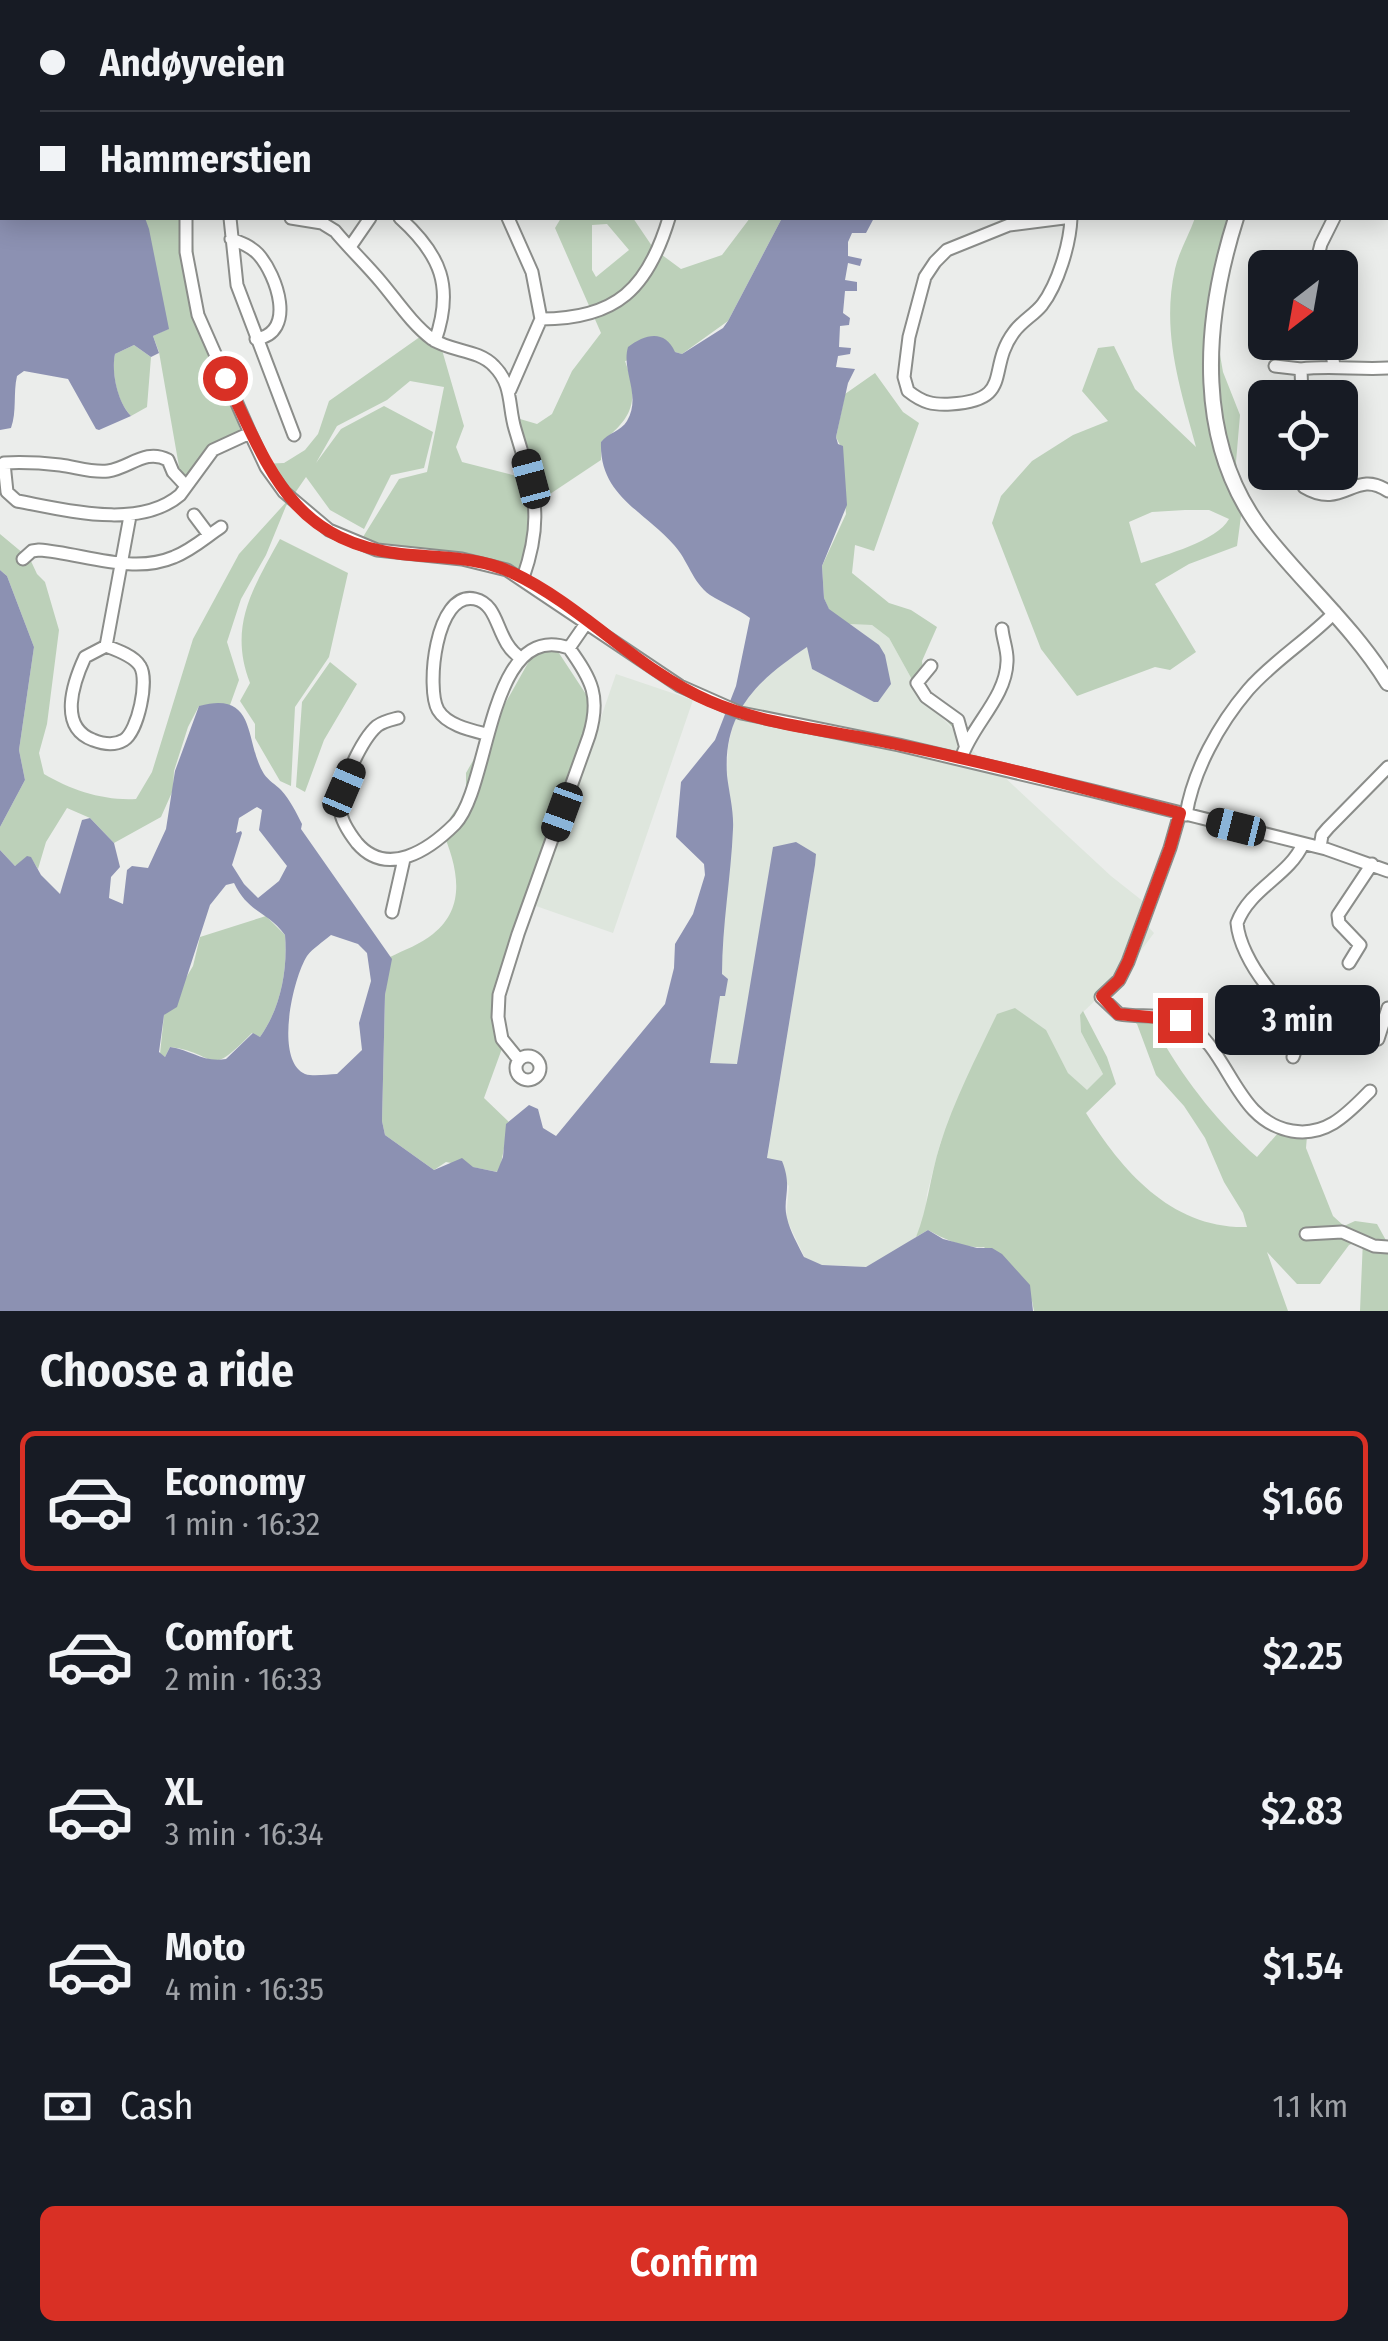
<!DOCTYPE html>
<html lang="en">
<head>
<meta charset="utf-8">
<style>
	:root { --surface:#171b24; --page:#20242c; --text:#f1f3f6; --muted:#9ea1a6; --line:#363941; --accent:#d93025 }
	body { margin:0; font-family:"Fira Sans Condensed",sans-serif; background:var(--page); color:var(--text); height:100vh; display:flex; flex-direction:column; font-size:38px; white-space:nowrap }
	* { box-sizing:border-box; margin:0 }
	p { font-size:32px; color:var(--muted) }
	.icon { flex:none; width:55px; height:55px; fill:none; stroke:currentColor; stroke-width:2; stroke-linecap:round; stroke-linejoin:round }
	.map { position:relative; height:1311px; overflow:hidden }
	.details { display:flex; flex-direction:column; background:var(--surface); flex:1 }
	.details>* { flex:none }
	.hud { position:absolute; left:0px; top:0px; width:1390px; height:220px; box-shadow:0 5px 25px #0003; display:grid; align-content:center; height:220px; padding:0 40px; background:var(--surface) }
	.needle { width:65px; rotate:211deg }
	.fabs { position:absolute; left:1248px; top:250px; display:grid; gap:20px }
	.fabs a { display:grid; place-items:center; width:110px; height:110px; border-radius:15px; background:var(--surface); box-shadow:0 5px 25px #0003; font-size:50px }
	.end { position:absolute; width:45px; height:45px; margin:-22px; border:12px solid #d93025; background:#fff; box-shadow:0 0 0 5px #fff }
	.from { border-radius:50% }
	.bubble { position:absolute; height:70px; border-radius:15px; background:var(--surface); box-shadow:0 5px 25px #0003; font-size:32px; font-weight:600; line-height:70px; text-align:center }
	.car { position:absolute; width:30px; height:60px; margin:-30px -15px; border-radius:12px; box-shadow:0 0 8px 2px #0007; background:linear-gradient(#222 24%,#8ab4d8 0 40%,#222 0 76%,#8ab4d8 0 86%,#222 0) }
	.hud b { display:flex; align-items:center; gap:35px; height:95px; font-size:38px }
	.hud b+b { border-top:2px solid var(--line) }
	.hud i { width:25px; height:25px; background:var(--text) }
	ul { padding:0; list-style:none }
	li { display:flex; align-items:center; gap:30px; height:140px; margin:0 20px 15px; padding:0 20px; border:5px solid transparent; border-radius:15px }
	li div { flex:1 }
	li b { display:block; font-size:38px }
	li em { font-style:normal; font-weight:600 }
	li.active { border-color:var(--accent) }
	li>.icon { width:90px; height:90px; stroke-width:1.5 }
	h2 { padding:0 40px; font-size:45px; line-height:120px }
	.pay { display:flex; align-items:center; gap:25px; height:110px; padding:0 40px; font-size:38px }
	.pay p { margin-inline-start:auto }
	.action { display:flex; gap:20px; margin-top:auto; padding:20px 40px }
	.action a { flex:1; height:115px; border-radius:15px; background:var(--accent); color:#fff; font-size:40px; font-weight:600; line-height:115px; text-align:center }
	.map>svg:first-child { display:block }
	.built { fill:#dee6dd }
	.green { fill:#bcd0b9; fill-rule:evenodd }
	.water { fill:#8c91b2; fill-rule:evenodd }
	.lines { fill:none; stroke-linecap:round; stroke-linejoin:round }
	.minor-casing { stroke:#8b8d8a; stroke-width:15 }
	.major-casing { stroke:#8b8d8a; stroke-width:18 }
	.minor { stroke:#fff; stroke-width:11 }
	.major { stroke:#fff; stroke-width:14 }
	.route { stroke:#d93025; stroke-width:12 }
</style>
</head>
<body>
<div class="map">
<svg width="1388" height="1311" viewBox="0 0 1388 1311">
	<rect width="100%" height="100%" fill="#ebedeb"/>
	<path class="built" d="M848,624L872,625L889,638L920,694L976,754L987,761L1111,876L1149,906L1142,920L1154,933L1125,972L1080,1015L1081,1032L1103,1074L1087,1091L1068,1073L1045,1030L977,1056L940,1144L927,1194L925,1216L916,1237L883,1260L866,1267L822,1265L806,1260L786,1218L789,1186L767,1159L815,865L771,858L740,1065L710,1064L720,995L722,942L733,824L727,773L728,746L735,716L741,704L775,669L808,646L812,669L876,702L866,636Z
		M616,674L693,700L613,933L536,906Z"/>
	<path class="green" d="M145,218H191L198,310L226,381L242,436L181,478L159,352L153,336L168,329Z
		M561,218H633L654,249L681,269L722,255L750,218H782L728,321L682,354L675,352L625,361C639,400 634,417 601,442V460L541,500L524,578L501,567L358,545L399,479L427,472L444,387L410,381L387,400L337,426L316,463L341,429L384,406L433,432L424,468L391,475L364,529L330,510L306,477L286,506L266,555L241,599L227,642L239,680L230,705L199,706L188,727L174,771L173,790L161,817L114,843L90,818L67,808L46,842L38,869L31,858L15,866L0,850V827L25,780L19,750L34,647L7,576L0,570V534L30,559L37,574L45,582L59,630L47,724L39,753L44,774C71,790 104,801 136,799L152,772L193,639L239,554L289,499L259,464L284,463L305,450L318,434L329,401L424,334L440,343L464,426L456,447L462,462L528,479L520,419L537,424L552,414L572,371L601,333L555,228ZM607,224L629,250L596,277L592,270V225Z
		M1195,218H1240L1215,326L1223,372L1240,415L1236,462L1242,509L1237,546L1189,564L1155,584L1196,652L1170,670L1155,667L1077,696L1041,649L992,523L1001,496L1032,461L1073,435L1108,421L1082,391L1098,348L1114,346L1135,389L1196,447C1180,387 1161,332 1175,269C1179,251 1189,235 1195,218ZM1185,510H1209L1229,519C1217,541 1165,555 1141,563L1129,522L1152,512Z
		M134,345L151,357L147,407L131,416C117,402 111,372 115,354Z
		M875,373L903,412L919,423L874,551L855,545L852,573L889,603L911,610L937,627L922,661L925,687L964,739L920,694L889,638L872,625L848,624L829,610L824,598L822,566L846,514L841,447L836,437L845,394Z
		M280,539L348,573L329,657L295,707L291,786L280,781L255,738V724L240,701L250,683C228,626 253,588 280,539Z
		M555,647L595,708L532,895L497,1017L504,1043L484,1098L509,1122L500,1169L498,1172L446,1162L434,1170L385,1135L382,1121L385,995L390,957C404,950 421,944 433,934C468,906 457,866 442,830L466,794V773L533,654Z
		M330,662L357,684L324,740L305,792L296,787L302,702Z
		M266,916L285,935C288,971 280,1009 260,1037L252,1033C205,1081 220,1053 170,1047L165,1057L160,1054L164,1015L193,966L200,937Z
		M1015,1008L1046,1030L1068,1073L1087,1090L1103,1074L1081,1032L1080,1015L1083,1011L1107,1057L1116,1084L1086,1113C1122,1171 1172,1229 1247,1227L1243,1213L1224,1182L1205,1138L1184,1106L1156,1075L1137,1024L1120,1013L1168,1016L1162,1040C1187,1083 1220,1125 1257,1157L1278,1133L1307,1136L1306,1148L1333,1216L1344,1226L1355,1221L1377,1224L1388,1244V1311H1360L1363,1239L1349,1245L1320,1284H1297L1267,1252L1288,1311H1034L1032,1301L984,1247C965,1249 944,1239 928,1230L916,1237C928,1208 930,1176 940,1145C954,1100 977,1056 997,1014Z"/>
	<path class="water" d="M0,0L75,1L2,2V218H145L149,229L169,329L153,336L159,353L151,357L134,345L115,354C111,373 118,403 131,416L99,430L96,429L68,379L24,371L17,376C13,393 17,412 11,428L0,430Z
		M782,218H874L866,233H852L848,242V256L862,259L860,266L848,263L845,280L857,282V291H845L843,313L850,318L849,325L840,326L839,347L851,348L850,354L838,356L836,367L855,369L848,383L836,437L838,444L843,446L847,505L822,566L824,598L829,609L879,645L885,655L891,684L878,702H874L812,669L807,647C758,680 723,711 727,775C729,793 734,811 733,829C731,877 722,925 722,974L728,979L725,996H720L710,1063L737,1064L773,847L796,842L816,854L815,865L767,1158L782,1161C793,1188 782,1198 787,1218C790,1231 798,1245 804,1257L822,1265L866,1267L928,1230L943,1239L977,1248H992L1002,1254L1030,1285L1033,1311H0V850L15,866L27,856L31,857L41,875L60,894L82,820L90,818L114,843L120,867L111,877L109,898L123,904L127,870L132,866L148,868L166,829L175,771L199,706C258,690 244,742 264,774C268,780 276,785 281,790C290,800 296,812 302,824L301,829L392,959L385,995L382,1121L385,1135L434,1170L462,1158L473,1167L497,1172L503,1157L506,1124L529,1105L538,1109L543,1128L556,1136L665,1004L674,968L675,944L693,914L705,875L704,864L676,837L681,782L715,740L736,686L750,618C738,609 723,603 710,595C692,582 688,560 674,545C643,510 599,495 601,442C608,433 621,431 627,421C642,395 621,371 628,347C645,334 665,329 675,352L682,354L723,328L728,321ZM257,807L262,810L259,830L287,866L279,881L258,898L244,884L232,865L242,833L241,831L236,833L239,818ZM234,883C249,914 268,911 285,935C288,971 280,1009 260,1037L253,1033L226,1059C204,1063 191,1050 170,1047L165,1057L159,1052L164,1015L177,1007L210,905L226,885ZM331,935L358,944L367,953L371,981L359,1023L362,1050L337,1074C328,1074 314,1077 305,1074C274,1060 293,978 307,956C313,948 323,942 331,935Z
		M0,570L7,576L34,647L19,750L25,780L0,827Z"/>
	<g class="lines">
		<g class="minor-casing">
			<path id="minor" d="M111,0L112,2
				M154,0L155,2
				M532,0L536,2
				M1256,0L1259,2
				M299,2V0
				M482,2L483,0
				M1103,2L1107,0
				M1388,166V165
				M186,218V252L198,315L250,433L266,467L284,492L329,530L377,550L462,559L507,570L680,686L741,713L899,745L1093,791L1326,849L1388,871
				M230,218L237,285L294,435
				M291,218L322,223L335,231C349,248 366,264 381,282C397,301 412,324 432,339C451,352 478,349 494,366C513,385 508,406 515,429C533,490 545,515 523,578
				M400,218C441,255 454,287 435,341
				M508,218L532,272L541,319L510,390
				M1064,218L1009,225L947,250L935,262L925,277L909,337L904,377L908,391C923,403 933,405 951,404C1015,400 986,369 1014,332C1022,321 1034,315 1042,305C1058,284 1070,244 1071,218
				M231,239C242,243 250,246 258,254C277,275 297,333 256,339
				M350,247L370,218
				M1315,268L1321,244L1334,218
				M541,319C617,319 648,288 669,218
				M1330,342L1334,366
				M1275,366L1301,369
				M1302,398L1301,369C1330,365 1358,370 1388,368
				M1298,472L1304,487C1344,511 1354,468 1388,491
				M186,486L173,472L168,460C145,448 130,468 108,471C92,473 76,467 60,465C42,463 23,462 4,463L7,492L17,501C66,510 139,530 180,495L213,450L250,433
				M194,515L209,535
				M23,559L32,551L39,550C82,553 132,575 174,557C192,550 206,537 221,527
				M106,646C117,650 134,656 140,666C149,680 138,731 124,740C114,746 103,744 93,740C58,727 73,683 85,657Z
				M106,646L130,516
				M931,666L917,683L926,697L958,720L965,745
				M398,718C390,720 384,721 377,726C362,739 338,789 340,809C341,821 350,834 357,843C387,878 429,850 455,824C491,787 487,620 569,648L587,622
				M486,734C470,730 447,725 438,710C426,690 435,590 475,599C501,605 495,642 521,658
				M961,759C971,726 1006,698 1007,662C1008,651 1003,640 1002,629
				M1180,813L1170,848L1128,962L1119,980L1101,997L1119,1014C1140,1018 1167,1012 1187,1024C1231,1052 1235,1121 1292,1131C1327,1137 1348,1113 1370,1091
				M1186,815C1193,771 1219,724 1248,690C1273,661 1308,640 1335,612
				M1303,844C1289,876 1250,888 1237,923C1240,960 1284,1016 1318,1029
				M1320,847L1322,835L1328,828L1388,767
				M392,912L404,859
				M1349,963L1360,945L1339,923L1338,915L1372,864
				M1378,1039L1388,1008
				M516 1068a12 12 0 1 1 24 0a12 12 0 1 1-24 0Z
				M1293,1057L1305,1023
				M519,1060L502,1039L498,1017L499,995L518,934L589,736C601,697 592,680 569,648
				M1306,1234L1342,1232L1374,1246L1388,1247"/>
		</g>
		<g class="major-casing">
			<path id="major" d="M1321,2L1322,0
				M1236,218C1203,322 1193,446 1267,537C1307,587 1354,628 1388,683"/>
		</g>
		<use href="#minor" class="minor"/>
		<use href="#major" class="major"/>
	</g>
	<g class="lines">
		<path class="route" d="M225,378C268,465 289,541 401,554C438,558 478,556 513,573C583,606 637,670 709,701C769,727 837,731 900,745C994,764 1087,789 1180,813L1170,848L1128,962L1119,980L1102,996L1118,1014L1180,1020"/>
	</g>
</svg>
<div class="fabs">
<a><svg class="needle" viewBox="-14 -14 28 28"><path d="M0-13l5 13h-10z" fill="#e53935"/><path d="M0 13l5-13h-10z" fill="#9ea1a6"/></svg></a>
<a><svg class="icon" aria-label="locate" viewBox="0 0 24 24"><circle cx="12" cy="12" r="6"/><path d="M12 2v4M12 18v4M2 12h4M18 12h4"/></svg></a>
</div>
<i class="end from" style="left:225px;top:378px"></i>
<i class="end" style="left:1180px;top:1020px"></i>
<div class="bubble" style="left:1215px;top:985px;width:165px">3 min</div>
<i class="car" style="left:531px;top:479px;rotate:345deg"></i>
<i class="car" style="left:344px;top:788px;rotate:23deg"></i>
<i class="car" style="left:562px;top:812px;rotate:200deg"></i>
<i class="car" style="left:1236px;top:827px;rotate:284deg"></i>
<div class="hud">
<b><i class="from"></i>Andøyveien</b>
<b><i></i>Hammerstien</b>
</div>
</div>
<section class="details">
<h2>Choose a ride</h2>
<ul>
<li class="active"><svg class="icon" aria-label="car" viewBox="0 0 24 24"><path d="M5 17H2v-5l4-1 3-4h7l3 4 3 1v5h-3M9 17h6M6 11h13"/><circle cx="7" cy="17" r="2"/><circle cx="17" cy="17" r="2"/></svg><div><b>Economy</b><p>1 min · 16:32</p></div><em>$1.66</em></li>
<li><svg class="icon" aria-label="car" viewBox="0 0 24 24"><path d="M5 17H2v-5l4-1 3-4h7l3 4 3 1v5h-3M9 17h6M6 11h13"/><circle cx="7" cy="17" r="2"/><circle cx="17" cy="17" r="2"/></svg><div><b>Comfort</b><p>2 min · 16:33</p></div><em>$2.25</em></li>
<li><svg class="icon" aria-label="car" viewBox="0 0 24 24"><path d="M5 17H2v-5l4-1 3-4h7l3 4 3 1v5h-3M9 17h6M6 11h13"/><circle cx="7" cy="17" r="2"/><circle cx="17" cy="17" r="2"/></svg><div><b>XL</b><p>3 min · 16:34</p></div><em>$2.83</em></li>
<li><svg class="icon" aria-label="car" viewBox="0 0 24 24"><path d="M5 17H2v-5l4-1 3-4h7l3 4 3 1v5h-3M9 17h6M6 11h13"/><circle cx="7" cy="17" r="2"/><circle cx="17" cy="17" r="2"/></svg><div><b>Moto</b><p>4 min · 16:35</p></div><em>$1.54</em></li>
</ul>
<div class="pay"><svg class="icon" aria-label="cash" viewBox="0 0 24 24"><path d="M3 7h18v10H3z"/><circle cx="12" cy="12" r="2"/></svg>Cash<p>1.1 km</p></div>
<div class="action"><a>Confirm</a></div>
</section>
</body>
</html>
